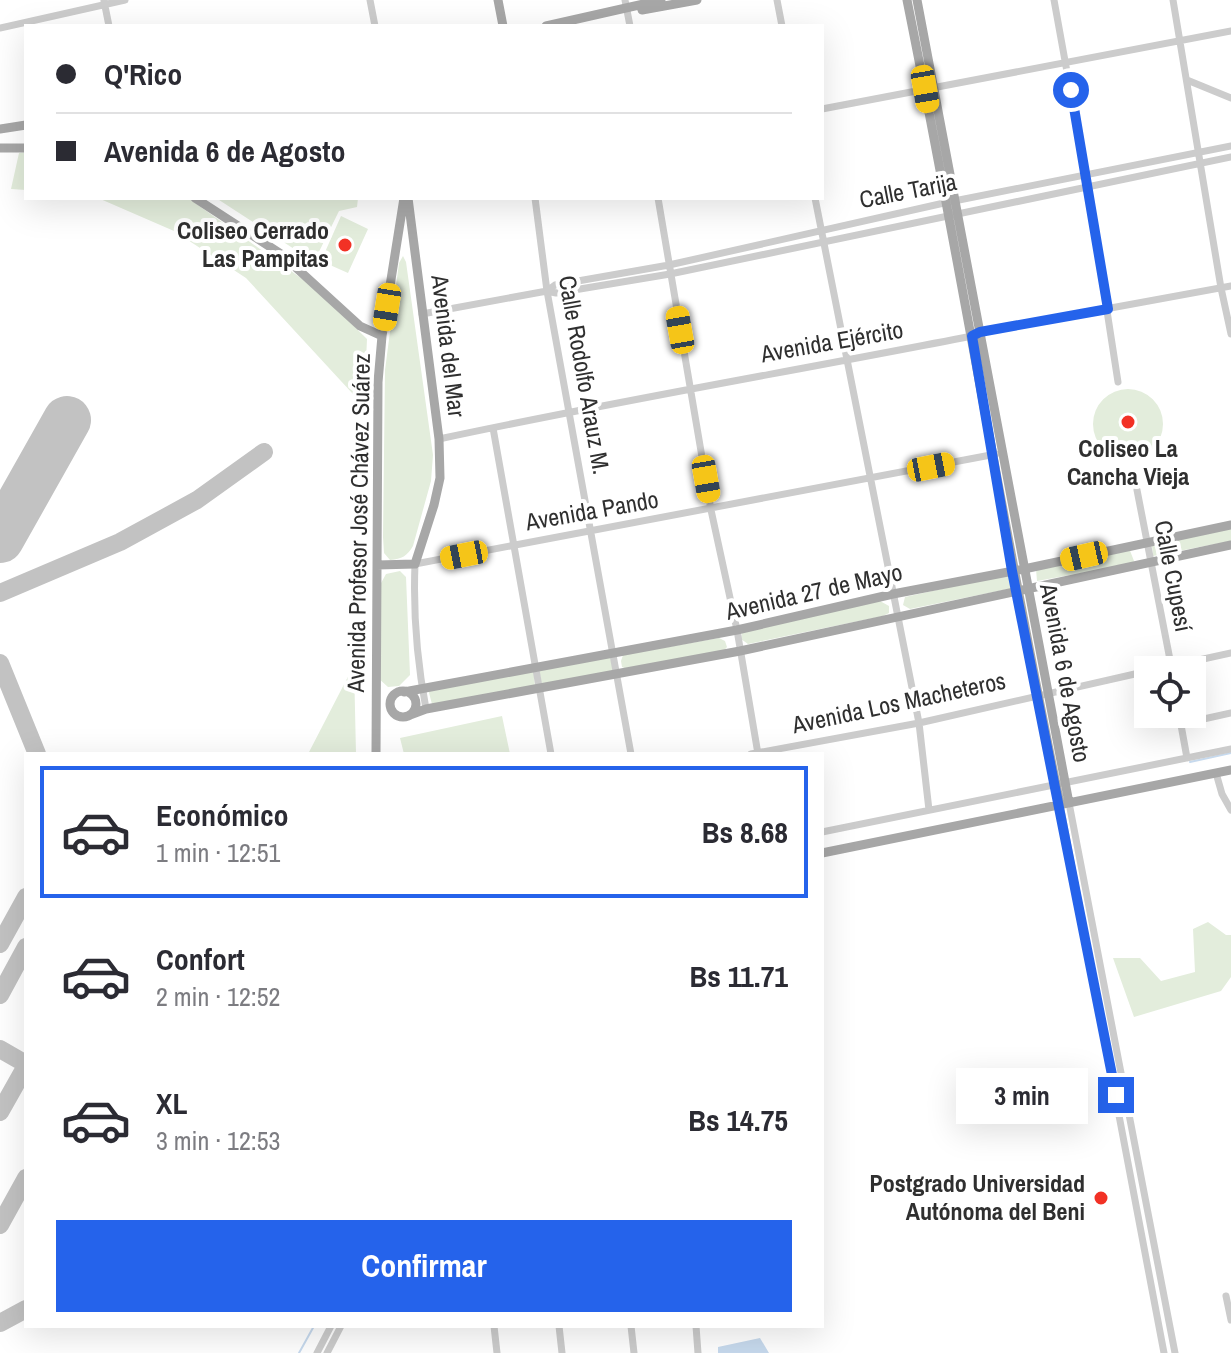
<!DOCTYPE html>
<html lang="es">
<head>
<meta charset="utf-8">
<style>
	:root { --surface:#fff; --page:#f2f2f3; --text:#2b2b33; --muted:#7c7c81; --line:#e1e1e2; --accent:#2563eb }
	body { margin:0; font-family:"Archivo Narrow",sans-serif; background:var(--page); color:var(--text); height:100vh; display:flex; flex-direction:column; font-size:30px; white-space:nowrap }
	* { box-sizing:border-box; margin:0 }
	p { font-size:26px; color:var(--muted) }
	.icon { flex:none; width:44px; height:44px; fill:none; stroke:currentColor; stroke-width:2; stroke-linecap:round; stroke-linejoin:round }
	.map { position:relative; flex:1; overflow:hidden }
	.sheet { position:absolute; left:24px; top:752px; width:800px; height:576px; display:flex; flex-direction:column; background:var(--surface); border-radius:0px; box-shadow:0 8px 32px #0002 }
	.sheet>* { flex:none }
	.banner { position:absolute; left:24px; top:24px; width:800px; height:176px; border-radius:0px; box-shadow:0 8px 32px #0002; display:grid; align-content:center; height:176px; padding:0 32px; background:var(--surface) }
	.fabs { position:absolute; left:1134px; top:656px; display:grid; gap:16px }
	.fabs a { display:grid; place-items:center; width:72px; height:72px; border-radius:0px; background:var(--surface); box-shadow:0 8px 32px #0002; font-size:40px }
	.end { position:absolute; width:36px; height:36px; margin:-18px; border:10px solid #2563eb; background:#fff; box-shadow:0 0 0 4px #fff }
	.from { border-radius:50% }
	.bubble { position:absolute; height:56px; border-radius:0px; background:var(--surface); box-shadow:0 8px 32px #0002; font-size:26px; font-weight:700; line-height:56px; text-align:center }
	.car { position:absolute; width:24px; height:48px; margin:-24px -12px; border-radius:10px; box-shadow:0 0 6px 2px #0007; background:linear-gradient(#f5c518 24%,#345 0 40%,#f5c518 0 76%,#345 0 86%,#f5c518 0) }
	.banner b { display:flex; align-items:center; gap:28px; height:76px; font-size:30px }
	.banner b+b { border-top:2px solid var(--line) }
	.banner i { width:20px; height:20px; background:var(--text) }
	ul { padding:14px 0 0; list-style:none }
	li { display:flex; align-items:center; gap:24px; height:132px; margin:0 16px 12px; padding:0 16px; border:4px solid transparent; border-radius:0px }
	li div { flex:1 }
	li b { display:block; font-size:30px }
	li em { font-style:normal; font-weight:700 }
	li.selected { border-color:var(--accent) }
	li>.icon { width:72px; height:72px; stroke-width:1.5 }
	.primary-button { display:flex; gap:16px; margin-top:auto; padding:16px 32px }
	.primary-button a { flex:1; height:92px; border-radius:0px; background:var(--accent); color:#fff; font-size:32px; font-weight:700; line-height:92px; text-align:center }
	.map>svg:first-child { display:block }
	.green { fill:#e3eddc }
	.water { fill:#c7daee }
	.lines { fill:none; stroke-linecap:round; stroke-linejoin:round }
	.stream { stroke:#c7daee; stroke-width:2 }
	.taxiway { stroke:#c2c2c2; stroke-width:18 }
	.runway { stroke:#c2c2c2; stroke-width:48 }
	.minor { stroke:#ccc; stroke-width:7 }
	.major { stroke:#a7a7a7; stroke-width:9 }
	.route { stroke:#2563eb; stroke-width:10 }
	.poi-dot { fill:#f23125; stroke:#fff; stroke-width:3 }
	.labels { text-anchor:middle; stroke-width:8; stroke-linejoin:round; paint-order:stroke }
	.street-label { font-size:24px; fill:#2f2f2f; stroke:#fff }
	.poi-label { font-size:24px; font-weight:bold; fill:#2f2f2f; stroke:#fff; text-anchor:end }
</style>
</head>
<body>
<div class="map">
<svg width="1231" height="1353" viewBox="0 0 1231 1353">
	<rect width="100%" height="100%" fill="#fff"/>
	<path class="green" d="M26,152V190L11,189L19,153Z
		M98,198H188L315,288L367,339L364,406L246,278L174,231Z
		M216,198H358L357,207L339,211L314,262Z
		M341,216L368,229L348,273L321,261Z
		M403,256L406,262L433,455L431,481L413,546C407,556 402,559 390,560L384,553L383,537L385,370L399,263Z
		M1093 424a35 35 0 1 1 70 0a35 35 0 1 1-70 0Z
		M1231,528V541L1153,556L1152,546Z
		M1129,548L1134,561L1132,564L1037,581L1036,569Z
		M400,571L406,577L410,675L399,686L388,687L377,677L380,585L386,574Z
		M1010,574L1013,588L910,609L903,605L905,597Z
		M880,601L889,606V613L883,616L748,644L741,639L742,632Z
		M719,638L725,641L727,647L723,652L627,669L622,667L621,661L623,655Z
		M610,657L614,673L542,687L539,669Z
		M354,665L356,754H308Z
		M534,671L535,688L433,708L428,689Z
		M502,716L510,754H404L400,738Z
		M1208,922L1226,935H1231V977L1221,991L1134,1017L1113,958H1140L1161,981L1195,972L1193,929Z"/>
	<path class="water" d="M760,1338L769,1353H718V1347Z"/>
	<g class="lines">
		<path class="stream" d="M1190,762L1231,753
			M299,1353L314,1326"/>
		<path class="taxiway" d="M0,593L120,542L197,500L264,452
			M0,663L37,754
			M0,944L26,897
			M0,995L26,947
			M0,1049L26,1064
			M0,1112L26,1066
			M0,1225L26,1178
			M0,1323L26,1309"/>
		<path class="runway" d="M0,539L67,420"/>
		<path class="minor" d="M370,0L375,26
			M625,0L630,26
			M777,0L782,26
			M1054,0L1088,188L1118,382
			M1173,0L1221,288L1231,334
			M104,1L109,26
			M0,28L125,0
			M1187,80L1231,98
			M822,109L1231,31
			M535,198L547,291L631,754
			M658,198L711,510L737,630L758,754
			M815,198L919,723L929,810
			M547,291L556,293L670,274L1231,157
			M422,314L547,291L555,285L669,265L944,203L1231,146
			M493,428L551,754
			M439,439C616,401 794,371 972,336L980,332L1231,286
			M1137,490L1172,670
			M1153,670L1231,653
			M426,709C417,661 413,613 415,564L996,454
			M1179,714L1187,758
			M1181,724L1231,713
			M751,754L919,723L1148,671
			M1216,773L1222,794L1231,810
			M1069,803L1175,1353
			M1060,804L1164,1353
			M822,832L1231,749
			M1226,1296L1231,1320
			M494,1326L497,1353
			M559,1326L562,1353
			M631,1326L634,1353
			M696,1326L698,1353
			M317,1353L331,1326
			M327,1353L341,1326"/>
		<path class="major" d="M498,0L503,26
			M907,0C961,268 1005,537 1060,804
			M917,0L1069,803
			M642,10L697,0
			M546,26L661,0
			M0,129L26,125
			M0,148H26
			M195,198L281,254L360,326L382,336
			M377,565L415,564L434,505L440,478L439,439L408,198
			M390 704a13 13 0 1 1 26 0a13 13 0 1 1-26 0Z
			M404,692L737,630L893,594L1024,569L1231,525
			M410,715L426,709L740,651L1231,545
			M376,754L378,382L382,336L404,198
			M822,853L1231,770"/>
	</g>
	<g class="lines">
		<path class="route" d="M1071,90L1108,309L980,332L972,336L1012,571L1116,1095"/>
	</g>
	<g class="poi-dot">
		<circle cx="345" cy="245" r="8"/>
		<circle cx="1128" cy="422" r="8"/>
		<circle cx="1101" cy="1198" r="8"/>
	</g>
	<g class="labels">
		<g class="street-label">
			<text transform="translate(908 191) rotate(-11)" y="8">Calle Tarija</text>
			<text transform="translate(832 342) rotate(-10)" y="8">Avenida Ejército</text>
			<text transform="translate(448 346) rotate(83)" y="8">Avenida del Mar</text>
			<text transform="translate(584 375) rotate(80)" y="8">Calle Rodolfo Arauz M.</text>
			<text transform="translate(592 511) rotate(-10)" y="8">Avenida Pando</text>
			<text transform="translate(359 523) rotate(-89)" y="8">Avenida Profesor José Chávez Suárez</text>
			<text transform="translate(1173 576) rotate(79)" y="8">Calle Cupesí</text>
			<text transform="translate(814 592) rotate(-13)" y="8">Avenida 27 de Mayo</text>
			<text transform="translate(1065 673) rotate(79)" y="8">Avenida 6 de Agosto</text>
			<text transform="translate(899 703) rotate(-12)" y="8">Avenida Los Macheteros</text>
		</g>
		<g class="poi-label">
			<text x="329" y="239">Coliseo Cerrado<tspan x="329" dy="28">Las Pampitas</tspan></text>
			<text x="1128" y="457" text-anchor="middle">Coliseo La<tspan x="1128" dy="28">Cancha Vieja</tspan></text>
			<text x="1085" y="1192">Postgrado Universidad<tspan x="1085" dy="28">Autónoma del Beni</tspan></text>
		</g>
	</g>
</svg>
<div class="fabs">
<a><svg class="icon" aria-label="locate" viewBox="0 0 24 24"><circle cx="12" cy="12" r="6"/><path d="M12 2v4M12 18v4M2 12h4M18 12h4"/></svg></a>
</div>
<i class="end from" style="left:1071px;top:90px"></i>
<i class="end" style="left:1116px;top:1095px"></i>
<div class="bubble" style="left:956px;top:1068px;width:132px">3 min</div>
<i class="car" style="left:925px;top:89px;rotate:170deg"></i>
<i class="car" style="left:387px;top:307px;rotate:189deg"></i>
<i class="car" style="left:680px;top:330px;rotate:350deg"></i>
<i class="car" style="left:931px;top:467px;rotate:79deg"></i>
<i class="car" style="left:706px;top:479px;rotate:170deg"></i>
<i class="car" style="left:464px;top:555px;rotate:259deg"></i>
<i class="car" style="left:1084px;top:556px;rotate:257deg"></i>
<div class="banner">
<b><i class="from"></i>Q'Rico</b>
<b><i></i>Avenida 6 de Agosto</b>
</div>
<section class="sheet">
<ul>
<li class="selected"><svg class="icon" aria-label="car" viewBox="0 0 24 24"><path d="M5 17H2v-5l4-1 3-4h7l3 4 3 1v5h-3M9 17h6M6 11h13"/><circle cx="7" cy="17" r="2"/><circle cx="17" cy="17" r="2"/></svg><div><b>Económico</b><p>1 min · 12:51</p></div><em>Bs 8.68</em></li>
<li><svg class="icon" aria-label="car" viewBox="0 0 24 24"><path d="M5 17H2v-5l4-1 3-4h7l3 4 3 1v5h-3M9 17h6M6 11h13"/><circle cx="7" cy="17" r="2"/><circle cx="17" cy="17" r="2"/></svg><div><b>Confort</b><p>2 min · 12:52</p></div><em>Bs 11.71</em></li>
<li><svg class="icon" aria-label="car" viewBox="0 0 24 24"><path d="M5 17H2v-5l4-1 3-4h7l3 4 3 1v5h-3M9 17h6M6 11h13"/><circle cx="7" cy="17" r="2"/><circle cx="17" cy="17" r="2"/></svg><div><b>XL</b><p>3 min · 12:53</p></div><em>Bs 14.75</em></li>
</ul>
<div class="primary-button"><a>Confirmar</a></div>
</section>
</div>
</body>
</html>
